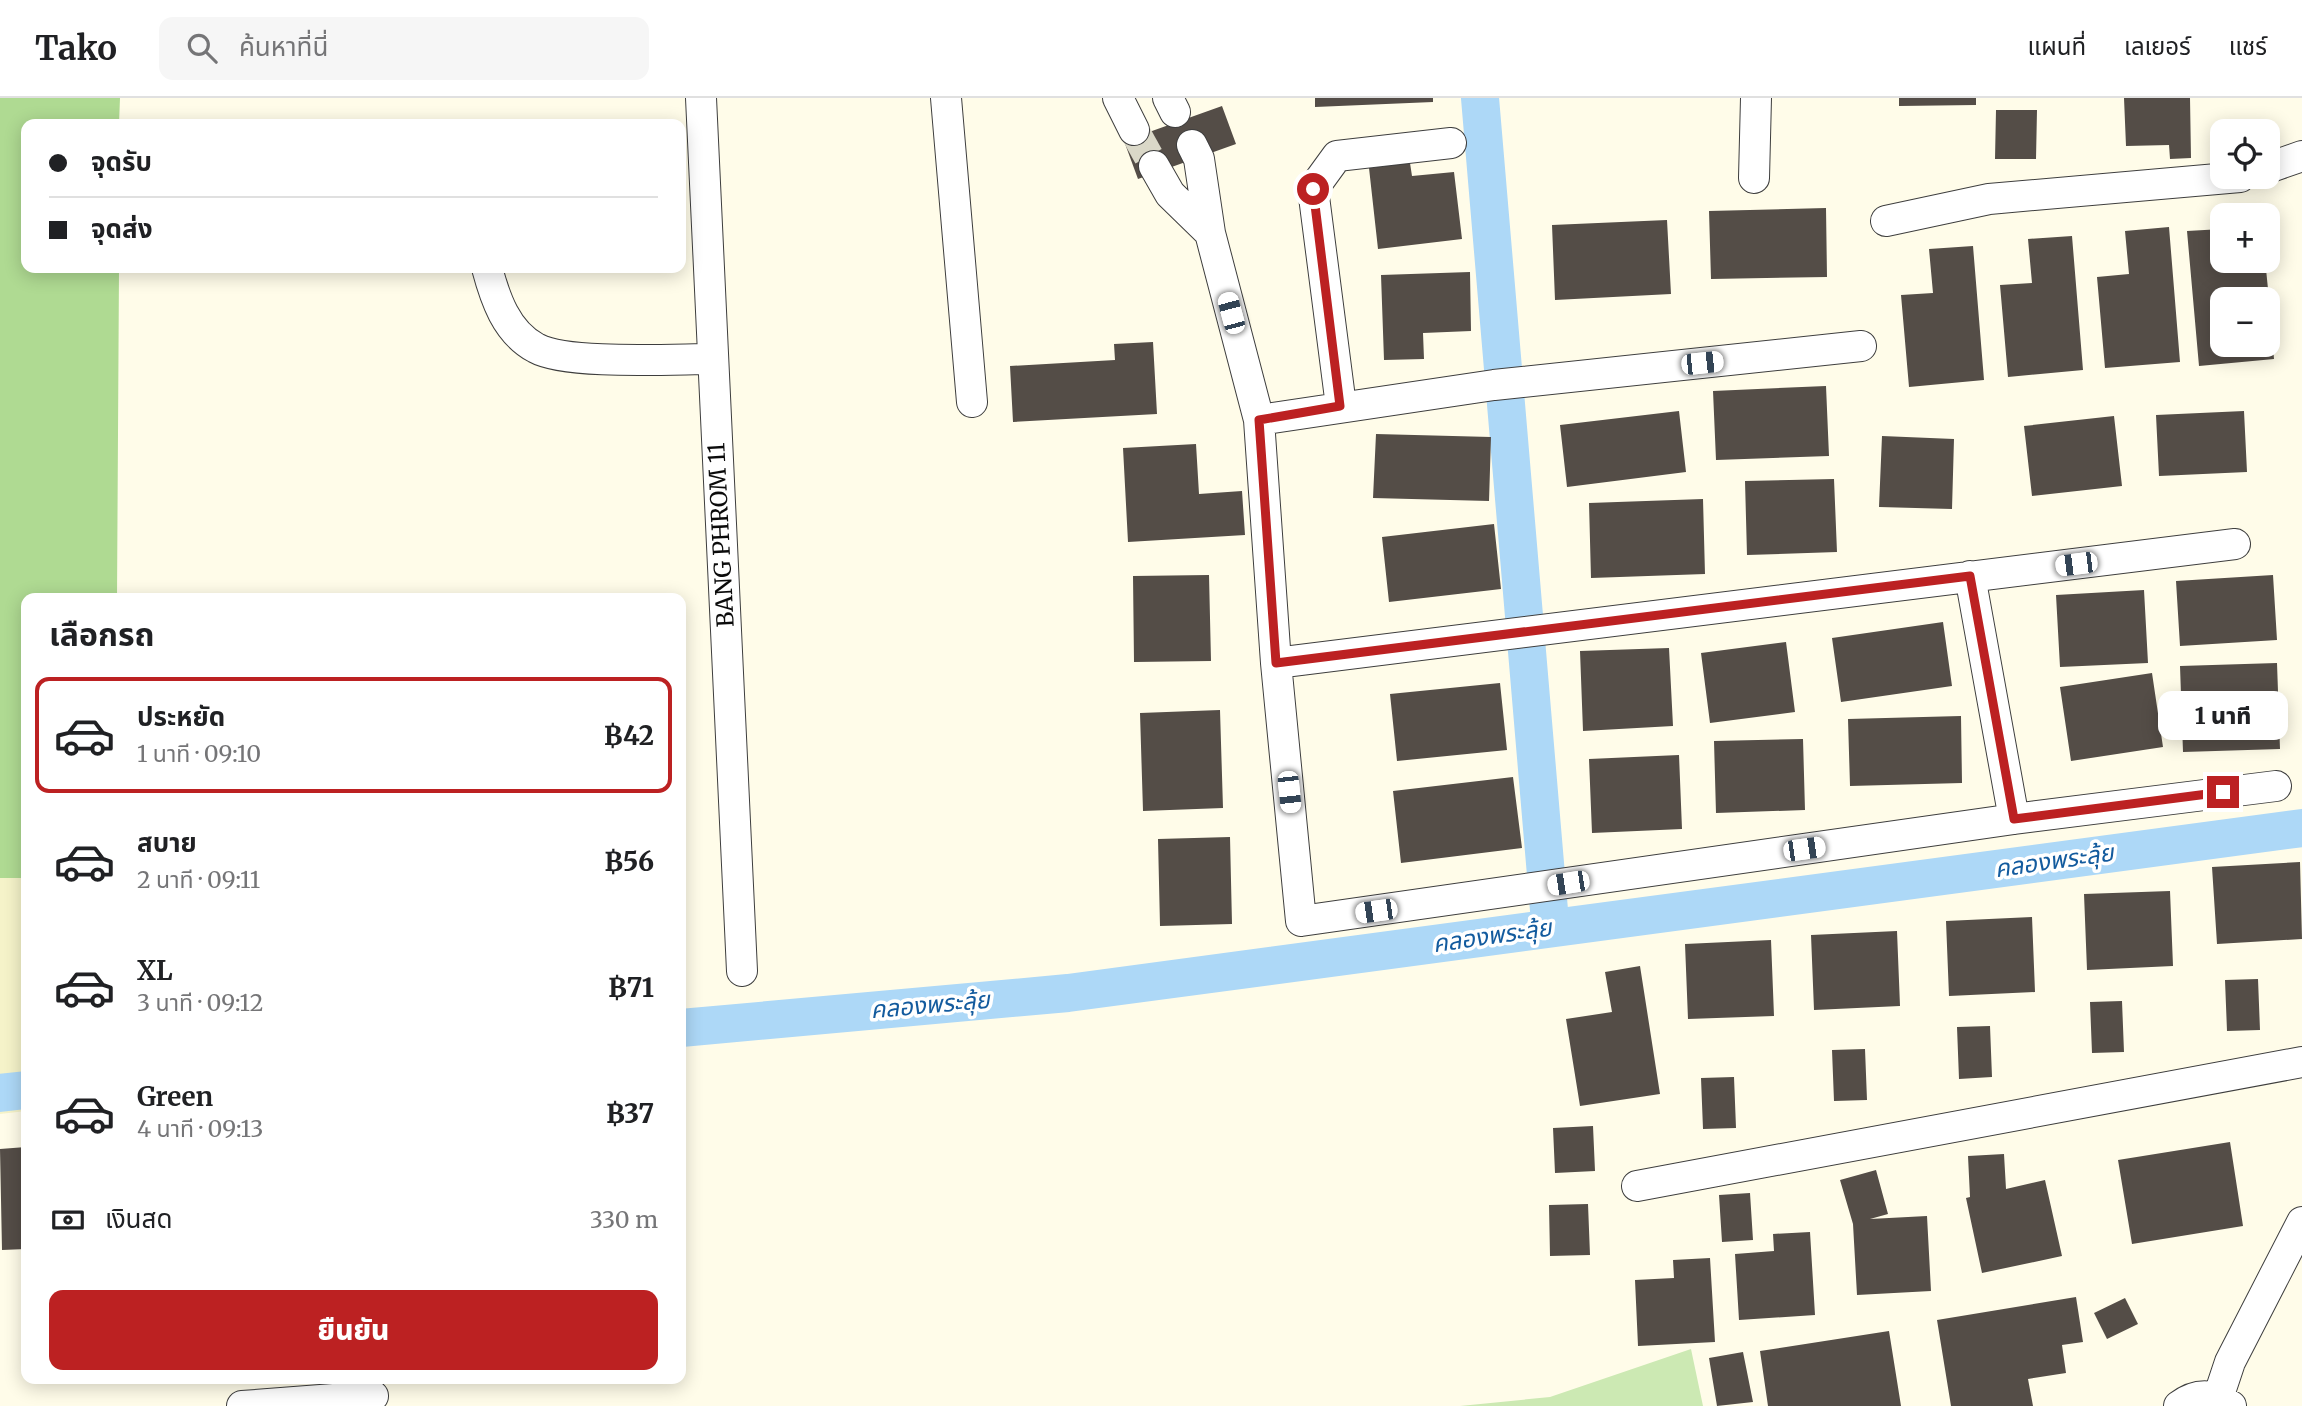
<!DOCTYPE html>
<html lang="th">
<head>
<meta charset="utf-8">
<style>
	:root { --surface:#fff; --page:#f6f6f6; --text:#202124; --muted:#757577; --line:#e0e0e0; --accent:#bc2122 }
	body { margin:0; font-family:Merriweather,"Noto Sans Thai",serif; background:var(--page); color:var(--text); height:100vh; display:flex; flex-direction:column; font-size:26px; white-space:nowrap }
	* { box-sizing:border-box; margin:0 }
	p { font-size:23px; color:var(--muted) }
	.icon { flex:none; width:38px; height:38px; fill:none; stroke:currentColor; stroke-width:2; stroke-linecap:round; stroke-linejoin:round }
	.map { position:relative; flex:1; overflow:hidden }
	.side { position:absolute; left:21px; top:495px; width:665px; height:791px; display:flex; flex-direction:column; background:var(--surface); border-radius:14px; box-shadow:0 4px 18px #0003 }
	.side>* { flex:none }
	.banner { position:absolute; left:21px; top:21px; width:665px; height:154px; border-radius:14px; box-shadow:0 4px 18px #0003; display:grid; align-content:center; height:154px; padding:0 28px; background:var(--surface) }
	.tools { position:absolute; left:2210px; top:21px; display:grid; gap:14px }
	.tools a { display:grid; place-items:center; width:70px; height:70px; border-radius:14px; background:var(--surface); box-shadow:0 4px 18px #0003; font-size:35px }
	.end { position:absolute; width:32px; height:32px; margin:-16px; border:9px solid #bc2122; background:#fff; box-shadow:0 0 0 4px #fff }
	.from { border-radius:50% }
	.bubble { position:absolute; height:49px; border-radius:14px; background:var(--surface); box-shadow:0 4px 18px #0003; font-size:23px; font-weight:800; line-height:49px; text-align:center }
	.car { position:absolute; width:21px; height:42px; margin:-21px -10px; border-radius:9px; box-shadow:0 0 5px 2px #0007; background:linear-gradient(#fff 24%,#345 0 40%,#fff 0 76%,#345 0 86%,#fff 0) }
	.banner b { display:flex; align-items:center; gap:24px; height:66px; font-size:26px }
	.banner b+b { border-top:2px solid var(--line) }
	.banner i { width:18px; height:18px; background:var(--text) }
	ul { padding:0; list-style:none }
	li { display:flex; align-items:center; gap:21px; height:116px; margin:0 14px 10px; padding:0 14px; border:4px solid transparent; border-radius:14px }
	li div { flex:1 }
	li b { display:block; font-size:26px }
	li em { font-style:normal; font-weight:800 }
	li.current { border-color:var(--accent) }
	li>.icon { width:63px; height:63px; stroke-width:1.5 }
	h2 { padding:0 28px; font-size:32px; line-height:84px }
	.pay { display:flex; align-items:center; gap:18px; height:77px; padding:0 28px; font-size:26px }
	.pay p { margin-inline-start:auto }
	.action { display:flex; gap:14px; margin-top:auto; padding:14px 28px }
	.action a { flex:1; height:80px; border-radius:14px; background:var(--accent); color:#fff; font-size:28px; font-weight:800; line-height:80px; text-align:center }
	header { display:flex; align-items:center; gap:42px; box-sizing:border-box; height:98px; padding:0 35px; background:var(--surface); border-bottom:2px solid var(--line) }
	header strong { font-size:33px }
	nav { display:flex; gap:38px; margin-inline-start:auto; font-size:24px }
	.search { width:490px; height:63px; background:var(--page); display:flex; align-items:center; gap:18px; box-sizing:border-box; padding:0 24px; border-radius:14px; color:var(--muted); font-size:26px }
	.map>svg:first-child { display:block }
	.farmland { fill:#f5f3c9 }
	.green { fill:#cce9b3 }
	.forest { fill:#afda92 }
	.lines { fill:none; stroke-linecap:round; stroke-linejoin:round }
	.canal { stroke:#add8f7; stroke-width:38 }
	.building { fill:#544d47 }
	.minor-tunnel { stroke:#dad8c8; stroke-width:30; stroke-dasharray:30 15; stroke-linecap:butt }
	.minor-casing { stroke:#3e3e3e; stroke-width:32 }
	.minor { stroke:#fff; stroke-width:30 }
	.route { stroke:#bc2122; stroke-width:9 }
	.labels { text-anchor:middle; stroke-width:7; stroke-linejoin:round; paint-order:stroke }
	.street-label { font-size:23px; fill:#0b0b0b; stroke:#fff }
	.water-label { font-size:24px; font-style:italic; fill:#135b9e; stroke:#fff }
</style>
</head>
<body>
<header>
<strong>Tako</strong>
<div class="search"><svg class="icon" aria-label="search" viewBox="0 0 24 24"><circle cx="10" cy="10" r="6"/><path d="M15 15l6 6"/></svg>ค้นหาที่นี่</div>
<nav><a>แผนที่</a><a>เลเยอร์</a><a>แชร์</a></nav>
</header>
<div class="map">
<svg width="2302" height="1308" viewBox="0 0 2302 1308">
	<rect width="100%" height="100%" fill="#fffce9"/>
	<path class="farmland" d="M0,780H26V1013L0,1016Z"/>
	<path class="green" d="M1691,1251L1703,1308H1460L1550,1299Z"/>
	<path class="forest" d="M0,0H120L119,26H26V170H119L117,500H26V780H0Z"/>
	<g class="lines">
		<path class="canal" d="M1480,0L1550,824
			M681,930L1068,895L2302,730
			M0,995L26,992"/>
	</g>
	<path class="building" d="M1315,0H1433V4L1315,9Z
		M1899,0H1976V7L1899,8Z
		M2124,0H2190L2191,60L2170,61L2169,47L2126,48Z
		M1222,8L1236,46L1138,81L1124,43Z
		M1996,12H2037L2036,61H1995Z
		M1410,65L1412,78L1454,74L1462,141L1378,151L1369,70Z
		M1826,110L1827,179L1711,181L1709,113Z
		M1667,122L1671,196L1555,202L1552,127Z
		M2169,129L2180,264L2105,270L2097,179L2129,176L2125,133Z
		M2222,131V163H2234L2235,173L2266,171L2269,201H2222V247H2268L2270,215L2274,261L2199,268L2187,133Z
		M2072,138L2083,272L2008,279L2000,187L2032,185L2028,141Z
		M1973,148L1984,282L1909,289L1901,197L1933,195L1929,151Z
		M1470,174L1471,233L1423,235L1424,261L1384,262L1381,177Z
		M1153,244L1157,316L1013,324L1010,268L1115,262L1114,246Z
		M1826,288L1829,358L1716,362L1713,293Z
		M1679,313L1686,374L1567,389L1560,327Z
		M2244,313L2247,374L2159,378L2156,317Z
		M2114,318L2122,388L2032,398L2024,328Z
		M1376,336L1491,339L1489,403L1373,400Z
		M1882,338L1954,341L1952,411L1879,409Z
		M1196,346L1199,396L1242,393L1245,437L1128,444L1123,350Z
		M1834,381L1837,454L1747,457L1745,383Z
		M1703,401L1705,476L1591,480L1589,405Z
		M1494,426L1501,491L1389,504L1382,439Z
		M1209,477L1211,563L1134,564L1133,478Z
		M2273,477L2277,542L2180,548L2176,483Z
		M2144,492L2148,565L2060,569L2056,497Z
		M1943,524L1952,588L1841,604L1832,540Z
		M1786,544L1795,614L1710,625L1701,555Z
		M1669,550L1673,628L1583,633L1580,553Z
		M2277,565L2280,651L2183,654L2180,568Z
		M2152,575L2163,649L2071,663L2060,589Z
		M1500,585L1507,652L1397,663L1390,596Z
		M1220,612L1223,710L1143,713L1140,615Z
		M1961,618L1962,685L1850,688L1848,621Z
		M1803,641L1805,712L1716,715L1714,643Z
		M1679,657L1682,731L1592,735L1589,661Z
		M1513,679L1522,750L1401,765L1393,693Z
		M1230,739L1232,826L1160,828L1158,741Z
		M2300,764L2302,841L2217,846L2212,769Z
		M2170,793L2173,868L2087,872L2084,796Z
		M2032,819L2035,894L1949,898L1946,823Z
		M1897,833L1900,908L1814,912L1811,837Z
		M1771,842L1774,918L1688,921L1685,846Z
		M1640,868L1660,996L1580,1008L1566,921L1612,914L1605,874Z
		M2258,881L2260,932L2227,933L2225,882Z
		M2122,903L2124,954L2092,955L2090,904Z
		M1990,928L1992,979L1959,981L1957,929Z
		M1865,951L1867,1002L1834,1003L1832,952Z
		M1734,979L1736,1030L1703,1031L1701,980Z
		M1593,1028L1595,1073L1555,1075L1553,1030Z
		M2230,1044L2243,1128L2132,1146L2118,1062Z
		M26,1049V1151L2,1152L0,1051Z
		M2004,1056L2006,1091L2045,1082L2062,1158L1982,1175L1966,1100L1970,1099L1968,1058Z
		M1876,1072L1888,1116L1870,1121L1927,1118L1931,1193L1857,1197L1853,1126L1840,1082Z
		M1750,1095L1753,1142L1722,1144L1719,1097Z
		M1588,1106L1590,1157L1550,1158L1549,1107Z
		M1810,1134L1815,1217L1739,1222L1735,1156L1774,1153L1773,1136Z
		M1710,1160L1715,1244L1638,1248L1635,1182L1674,1180L1673,1162Z
		M2076,1199L2083,1244L2062,1247L2066,1275L2028,1281L2033,1308H1951L1937,1222Z
		M2125,1200L2138,1226L2107,1241L2094,1215Z
		M1889,1233L1901,1308H1768L1760,1253Z
		M1743,1254L1753,1304L1717,1308L1709,1260Z"/>
	<g class="lines">
		<path class="minor-tunnel" d="M1134,32L1154,68"/>
		<g class="minor-casing">
			<path id="minor" d="M701,0L742,873
				M946,0L972,304
				M1118,0L1134,32
				M1168,0L1175,14
				M1192,47L1199,61L1210,135L1259,322L1276,565L1301,823L2014,721L2276,688
				M1154,68L1170,96L1210,135
				M2268,70L2302,58
				M1754,80L1756,0
				M1886,123L1989,101L2240,79
				M487,170C495,200 506,234 536,250C566,267 673,261 712,261
				M1341,308L1313,91L1337,58L1451,45
				M1259,322L1494,287L1861,248
				M1970,478L2014,721
				M1276,565L2235,446
				M1637,1088L2302,964
				M2218,1300L2230,1264L2302,1124
				M242,1308L373,1298
				M2179,1308C2196,1295 2213,1295 2231,1308"/>
		</g>
		<use href="#minor" class="minor"/>
	</g>
	<g class="lines">
		<path class="route" d="M1313,91L1340,308L1259,322L1276,565L1970,478L2014,721L2223,694"/>
	</g>
	<g class="labels">
		<g class="street-label">
			<text transform="translate(721 437) rotate(-93)" y="8">BANG PHROM 11</text>
		</g>
		<g class="water-label">
			<text transform="translate(2054 763) rotate(-8)" y="8">คลองพระลุ้ย</text>
			<text transform="translate(1492 838) rotate(-8)" y="8">คลองพระลุ้ย</text>
			<text transform="translate(930 907) rotate(-5)" y="8">คลองพระลุ้ย</text>
		</g>
	</g>
</svg>
<div class="tools">
<a><svg class="icon" aria-label="locate" viewBox="0 0 24 24"><circle cx="12" cy="12" r="6"/><path d="M12 2v4M12 18v4M2 12h4M18 12h4"/></svg></a>
<a>+</a>
<a>−</a>
</div>
<i class="end from" style="left:1313px;top:91px"></i>
<i class="end" style="left:2223px;top:694px"></i>
<div class="bubble" style="left:2158px;top:593px;width:130px">1 นาที</div>
<i class="car" style="left:1231px;top:215px;rotate:345deg"></i>
<i class="car" style="left:1702px;top:265px;rotate:84deg"></i>
<i class="car" style="left:2076px;top:466px;rotate:263deg"></i>
<i class="car" style="left:1289px;top:694px;rotate:174deg"></i>
<i class="car" style="left:1804px;top:751px;rotate:82deg"></i>
<i class="car" style="left:1568px;top:785px;rotate:261deg"></i>
<i class="car" style="left:1376px;top:813px;rotate:262deg"></i>
<div class="banner">
<b><i class="from"></i>จุดรับ</b>
<b><i></i>จุดส่ง</b>
</div>
<section class="side">
<h2>เลือกรถ</h2>
<ul>
<li class="current"><svg class="icon" aria-label="car" viewBox="0 0 24 24"><path d="M5 17H2v-5l4-1 3-4h7l3 4 3 1v5h-3M9 17h6M6 11h13"/><circle cx="7" cy="17" r="2"/><circle cx="17" cy="17" r="2"/></svg><div><b>ประหยัด</b><p>1 นาที · 09:10</p></div><em>฿42</em></li>
<li><svg class="icon" aria-label="car" viewBox="0 0 24 24"><path d="M5 17H2v-5l4-1 3-4h7l3 4 3 1v5h-3M9 17h6M6 11h13"/><circle cx="7" cy="17" r="2"/><circle cx="17" cy="17" r="2"/></svg><div><b>สบาย</b><p>2 นาที · 09:11</p></div><em>฿56</em></li>
<li><svg class="icon" aria-label="car" viewBox="0 0 24 24"><path d="M5 17H2v-5l4-1 3-4h7l3 4 3 1v5h-3M9 17h6M6 11h13"/><circle cx="7" cy="17" r="2"/><circle cx="17" cy="17" r="2"/></svg><div><b>XL</b><p>3 นาที · 09:12</p></div><em>฿71</em></li>
<li><svg class="icon" aria-label="car" viewBox="0 0 24 24"><path d="M5 17H2v-5l4-1 3-4h7l3 4 3 1v5h-3M9 17h6M6 11h13"/><circle cx="7" cy="17" r="2"/><circle cx="17" cy="17" r="2"/></svg><div><b>Green</b><p>4 นาที · 09:13</p></div><em>฿37</em></li>
</ul>
<div class="pay"><svg class="icon" aria-label="cash" viewBox="0 0 24 24"><path d="M3 7h18v10H3z"/><circle cx="12" cy="12" r="2"/></svg>เงินสด<p>330 m</p></div>
<div class="action"><a>ยืนยัน</a></div>
</section>
</div>
</body>
</html>
